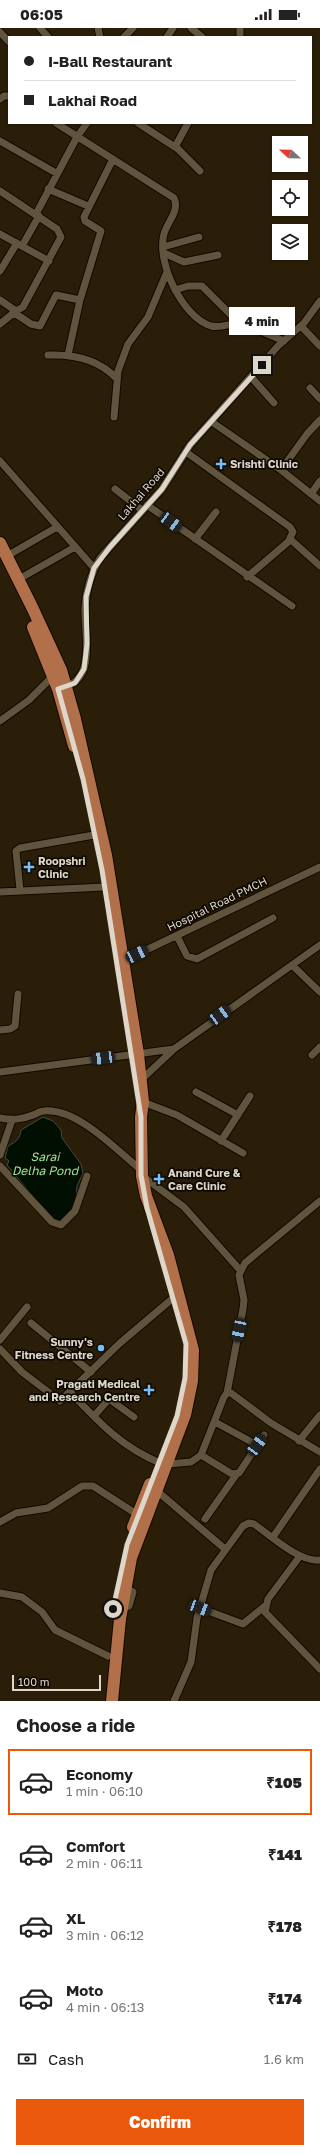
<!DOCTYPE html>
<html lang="en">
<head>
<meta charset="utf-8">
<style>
	:root { --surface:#fff; --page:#f6f6f6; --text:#222; --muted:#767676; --line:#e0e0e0; --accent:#ea580c }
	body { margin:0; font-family:"Golos Text",sans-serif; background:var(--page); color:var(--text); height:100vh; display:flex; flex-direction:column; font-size:15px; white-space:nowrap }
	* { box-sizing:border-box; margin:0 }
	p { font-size:13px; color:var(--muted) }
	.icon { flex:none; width:22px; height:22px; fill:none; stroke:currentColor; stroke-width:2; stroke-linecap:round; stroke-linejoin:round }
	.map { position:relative; height:1673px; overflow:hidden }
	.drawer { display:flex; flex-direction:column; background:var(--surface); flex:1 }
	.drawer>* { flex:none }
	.hud { position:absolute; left:8px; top:8px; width:304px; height:88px; border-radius:0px; box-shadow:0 1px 3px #0004; display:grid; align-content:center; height:88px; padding:0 16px; background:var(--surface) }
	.needle { width:26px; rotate:292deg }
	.tools { position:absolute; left:272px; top:108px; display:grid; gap:8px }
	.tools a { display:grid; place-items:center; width:36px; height:36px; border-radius:0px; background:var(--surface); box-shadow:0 1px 3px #0004; font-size:20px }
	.scale { position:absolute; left:12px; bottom:10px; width:89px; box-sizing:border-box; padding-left:4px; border:2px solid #ddd6c9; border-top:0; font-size:11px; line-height:14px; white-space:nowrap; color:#ddd6c9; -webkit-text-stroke:3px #0e0903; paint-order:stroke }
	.end { position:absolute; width:18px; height:18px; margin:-9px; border:5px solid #ddd6c9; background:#111; box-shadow:0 0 0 2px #111 }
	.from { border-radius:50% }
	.bubble { position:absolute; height:28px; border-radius:0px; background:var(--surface); box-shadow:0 1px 3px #0004; font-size:13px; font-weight:800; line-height:28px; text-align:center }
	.car { position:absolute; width:12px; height:24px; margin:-12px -6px; border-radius:5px; box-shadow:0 0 3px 1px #0007; background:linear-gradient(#222 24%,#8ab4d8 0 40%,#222 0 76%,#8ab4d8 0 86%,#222 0) }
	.hud b { display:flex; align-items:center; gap:14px; height:38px; font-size:15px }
	.hud b+b { border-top:1px solid var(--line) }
	.hud i { width:10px; height:10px; background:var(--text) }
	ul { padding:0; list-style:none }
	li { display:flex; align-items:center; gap:12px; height:66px; margin:0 8px 6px; padding:0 8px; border:2px solid transparent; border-radius:0px }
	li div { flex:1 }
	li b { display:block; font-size:15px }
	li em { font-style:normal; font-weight:800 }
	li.selected { border-color:var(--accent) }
	li>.icon { width:36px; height:36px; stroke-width:1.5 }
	h2 { padding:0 16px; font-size:18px; line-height:48px }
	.pay { display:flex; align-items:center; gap:10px; height:44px; padding:0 16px; font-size:15px }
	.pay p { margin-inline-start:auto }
	.button { display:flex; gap:8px; margin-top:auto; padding:8px 16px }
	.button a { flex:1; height:46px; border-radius:0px; background:var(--accent); color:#fff; font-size:16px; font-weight:800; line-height:46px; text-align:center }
	.status { display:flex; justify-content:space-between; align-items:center; height:28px; padding:0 20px; background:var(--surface); direction:ltr }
	.status svg { height:11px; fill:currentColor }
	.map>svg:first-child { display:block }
	.water { fill:#000f01; stroke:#424b3d }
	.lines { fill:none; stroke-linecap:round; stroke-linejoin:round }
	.minor-casing { stroke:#120800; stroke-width:9 }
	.trunk-casing { stroke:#120800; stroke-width:14 }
	.minor { stroke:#61543d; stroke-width:7 }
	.trunk { stroke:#b2704a; stroke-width:12 }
	.route { stroke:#ddd6c9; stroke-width:5 }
	.poi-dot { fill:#78bff7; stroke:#0e0903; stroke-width:1.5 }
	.labels { text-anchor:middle; stroke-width:3.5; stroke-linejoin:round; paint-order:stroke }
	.poi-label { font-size:11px; font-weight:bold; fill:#ddd6c9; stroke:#0e0903; text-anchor:start }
	.street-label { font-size:11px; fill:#ddd6c9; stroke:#0e0903 }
	.water-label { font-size:12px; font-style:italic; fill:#8bed93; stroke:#0e0903 }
</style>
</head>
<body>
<div class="status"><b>06:05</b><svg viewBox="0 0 49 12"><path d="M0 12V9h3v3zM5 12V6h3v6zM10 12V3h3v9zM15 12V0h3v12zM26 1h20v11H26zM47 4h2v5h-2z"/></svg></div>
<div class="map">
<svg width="320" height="1673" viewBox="0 0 320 1673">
	<rect width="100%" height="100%" fill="#2a1e09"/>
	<path class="water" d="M43,1089L53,1093L61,1102L62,1110L81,1136L83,1145L77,1158L76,1174L63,1194L53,1192L7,1137L9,1133L5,1130L8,1118C16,1114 20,1111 21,1102Z"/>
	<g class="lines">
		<g class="minor-casing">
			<path id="minor" d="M40,0L48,9
				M98,0L100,9
				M191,0L202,9
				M240,0V9
				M0,4L9,14
				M124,9L133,0
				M167,9L173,0
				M0,71L4,68H9
				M56,95L174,170C180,183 167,194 164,206C156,234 183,290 211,298C223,301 233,293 244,296L284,313
				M138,95L178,121L200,143
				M0,113L56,145
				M175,119L188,95
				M48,161L88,178
				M0,163L57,201L61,209L23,279L16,283L0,272
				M36,186L77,109L87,95
				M0,206L49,233
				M22,218L39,188
				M163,219L199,209
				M164,225L184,234L218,227
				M0,243L17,215
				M175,262L188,258H202L238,294
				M13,284L31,296L40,298L56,267L80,272
				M0,296L16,283
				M301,298L320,318
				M48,327C74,326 99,331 117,351
				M68,327L80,272L101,203L85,193L84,189L113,131
				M251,349L274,375
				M310,360L320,371
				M114,389L118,343L128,316L148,289L167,244
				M212,394L281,442L320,473
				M186,424L290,499L293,504L288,514L247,549
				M0,433L94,540
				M281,442L307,406L320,392
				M115,461L142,482
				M311,466L320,453
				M147,477L292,578
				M195,511L216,484
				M290,511L320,538
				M7,528L57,499
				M19,551L75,519
				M64,659C97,650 84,606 85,580C86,562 91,545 100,530L162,461L190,417L278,318L304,295L320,273
				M0,693L29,672L53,648
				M20,862L16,823L20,820L94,807
				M0,864L104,859
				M177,908L187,928L197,931L273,890
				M123,933L320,839
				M292,937L320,964
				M0,1002L10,1001L15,998L18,966
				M312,1027L320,1019
				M0,1044L174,1021
				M141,1052L174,1021L320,917
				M196,1064L238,1087
				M143,1074L177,1087L243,1125
				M0,1090C12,1092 21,1092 33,1087C36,1086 40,1083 44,1083C78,1080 116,1122 141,1142
				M221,1113L250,1068
				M0,1127L12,1092
				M0,1138L52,1194L61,1197L75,1183L87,1148
				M141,1147L184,1179L240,1242
				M31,1295L91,1344
				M0,1312L27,1279
				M0,1321L22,1344L60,1373L120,1315L179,1265
				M70,1364C99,1394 120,1418 160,1435
				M227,1365L243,1281L244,1272L239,1247L245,1235L320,1173
				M94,1388L109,1371L134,1389
				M215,1394L257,1417
				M299,1413L320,1387
				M201,1427L232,1446L239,1445L264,1407
				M168,1436L191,1434L201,1427L224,1369L227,1365H231L271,1395L320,1424
				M157,1463L225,1521
				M205,1491L236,1447
				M0,1494L16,1485L48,1480L82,1458H93L138,1487
				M273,1509L320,1441
				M300,1528L268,1571L265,1584L320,1641
				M0,1565L22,1569L42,1584L55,1602L108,1628
				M121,1580L129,1578L133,1564L125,1560
				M200,1580L243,1596L265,1578
				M174,1673L191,1634L197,1590L211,1542L243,1498L249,1495L254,1496C271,1508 300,1535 320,1532"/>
		</g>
		<g class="trunk-casing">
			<path id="trunk" d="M0,515L32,579L61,642L75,691L106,827L138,1026L143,1074L141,1089L142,1148L146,1168L168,1227L193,1322L192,1353L185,1387L131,1530L120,1591L112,1673
				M33,599L58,661L74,718
				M133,1499L150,1456"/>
		</g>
		<use href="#minor" class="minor"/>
		<use href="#trunk" class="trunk"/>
	</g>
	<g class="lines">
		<path class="route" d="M113,1581L127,1517L177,1388L185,1350L186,1316L147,1180L141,1147V1089L102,842L83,751L58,661L75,655L84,641L87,616L86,569L94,540L110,519L162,461L190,417L262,337"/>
	</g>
	<g class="poi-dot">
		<path d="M219 430h4v4h4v4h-4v4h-4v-4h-4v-4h4z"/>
		<path d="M27 833h4v4h4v4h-4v4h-4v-4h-4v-4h4z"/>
		<path d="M157 1145h4v4h4v4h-4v4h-4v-4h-4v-4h4z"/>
		<circle cx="101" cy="1320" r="4"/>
		<path d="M147 1356h4v4h4v4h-4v4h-4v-4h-4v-4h4z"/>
	</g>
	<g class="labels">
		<g class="poi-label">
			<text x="230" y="440">Srishti Clinic</text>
			<text x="38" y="837">Roopshri<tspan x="38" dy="13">Clinic</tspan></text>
			<text x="168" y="1149">Anand Cure &amp;<tspan x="168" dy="13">Care Clinic</tspan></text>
			<text x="93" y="1318" text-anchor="end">Sunny's<tspan x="93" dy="13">Fitness Centre</tspan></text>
			<text x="140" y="1360" text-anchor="end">Pragati Medical<tspan x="140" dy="13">and Research Centre</tspan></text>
		</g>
		<g class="street-label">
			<text transform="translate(141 466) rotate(-49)" y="4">Lakhai Road</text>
			<text transform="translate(217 876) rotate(-26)" y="4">Hospital Road PMCH</text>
		</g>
		<g class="water-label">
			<text x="45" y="1133">Sarai<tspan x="45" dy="14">Delha Pond</tspan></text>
		</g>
	</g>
</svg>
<div class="tools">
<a><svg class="needle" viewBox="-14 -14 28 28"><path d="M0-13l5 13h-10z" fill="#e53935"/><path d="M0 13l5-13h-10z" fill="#767676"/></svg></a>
<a><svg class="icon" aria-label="locate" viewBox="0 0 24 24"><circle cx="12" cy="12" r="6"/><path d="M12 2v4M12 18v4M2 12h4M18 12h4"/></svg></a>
<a><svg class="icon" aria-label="layers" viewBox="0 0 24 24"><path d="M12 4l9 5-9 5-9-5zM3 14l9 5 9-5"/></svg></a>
</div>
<div class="scale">100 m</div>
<i class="end from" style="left:113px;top:1581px"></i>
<i class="end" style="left:262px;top:337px"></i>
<div class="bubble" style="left:229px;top:279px;width:66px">4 min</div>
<i class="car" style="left:171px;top:494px;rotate:126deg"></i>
<i class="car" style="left:137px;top:926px;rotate:65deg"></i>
<i class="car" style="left:220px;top:987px;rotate:54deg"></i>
<i class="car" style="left:103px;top:1030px;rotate:263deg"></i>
<i class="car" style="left:239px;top:1302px;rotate:192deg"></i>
<i class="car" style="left:257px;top:1417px;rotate:36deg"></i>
<i class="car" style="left:200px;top:1580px;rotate:111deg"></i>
<div class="hud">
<b><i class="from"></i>I-Ball Restaurant</b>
<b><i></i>Lakhai Road</b>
</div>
</div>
<section class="drawer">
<h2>Choose a ride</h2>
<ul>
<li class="selected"><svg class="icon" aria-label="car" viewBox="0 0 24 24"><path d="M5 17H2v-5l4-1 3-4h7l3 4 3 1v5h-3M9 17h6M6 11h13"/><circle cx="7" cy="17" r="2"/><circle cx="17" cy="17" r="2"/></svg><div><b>Economy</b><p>1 min · 06:10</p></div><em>₹105</em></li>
<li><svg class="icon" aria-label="car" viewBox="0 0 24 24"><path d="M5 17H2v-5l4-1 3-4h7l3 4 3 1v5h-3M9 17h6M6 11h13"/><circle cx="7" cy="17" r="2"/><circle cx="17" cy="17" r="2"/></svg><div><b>Comfort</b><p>2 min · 06:11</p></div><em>₹141</em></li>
<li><svg class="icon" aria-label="car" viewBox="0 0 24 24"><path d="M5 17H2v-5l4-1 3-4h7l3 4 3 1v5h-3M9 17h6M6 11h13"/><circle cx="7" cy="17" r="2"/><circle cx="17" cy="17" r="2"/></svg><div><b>XL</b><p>3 min · 06:12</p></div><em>₹178</em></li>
<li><svg class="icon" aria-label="car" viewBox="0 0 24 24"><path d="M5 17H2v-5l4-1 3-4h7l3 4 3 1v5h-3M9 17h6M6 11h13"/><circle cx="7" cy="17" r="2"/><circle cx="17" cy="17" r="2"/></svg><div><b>Moto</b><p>4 min · 06:13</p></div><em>₹174</em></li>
</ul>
<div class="pay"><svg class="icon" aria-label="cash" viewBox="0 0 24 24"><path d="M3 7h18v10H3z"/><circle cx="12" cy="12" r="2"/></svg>Cash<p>1.6 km</p></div>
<div class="button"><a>Confirm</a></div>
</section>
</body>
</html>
